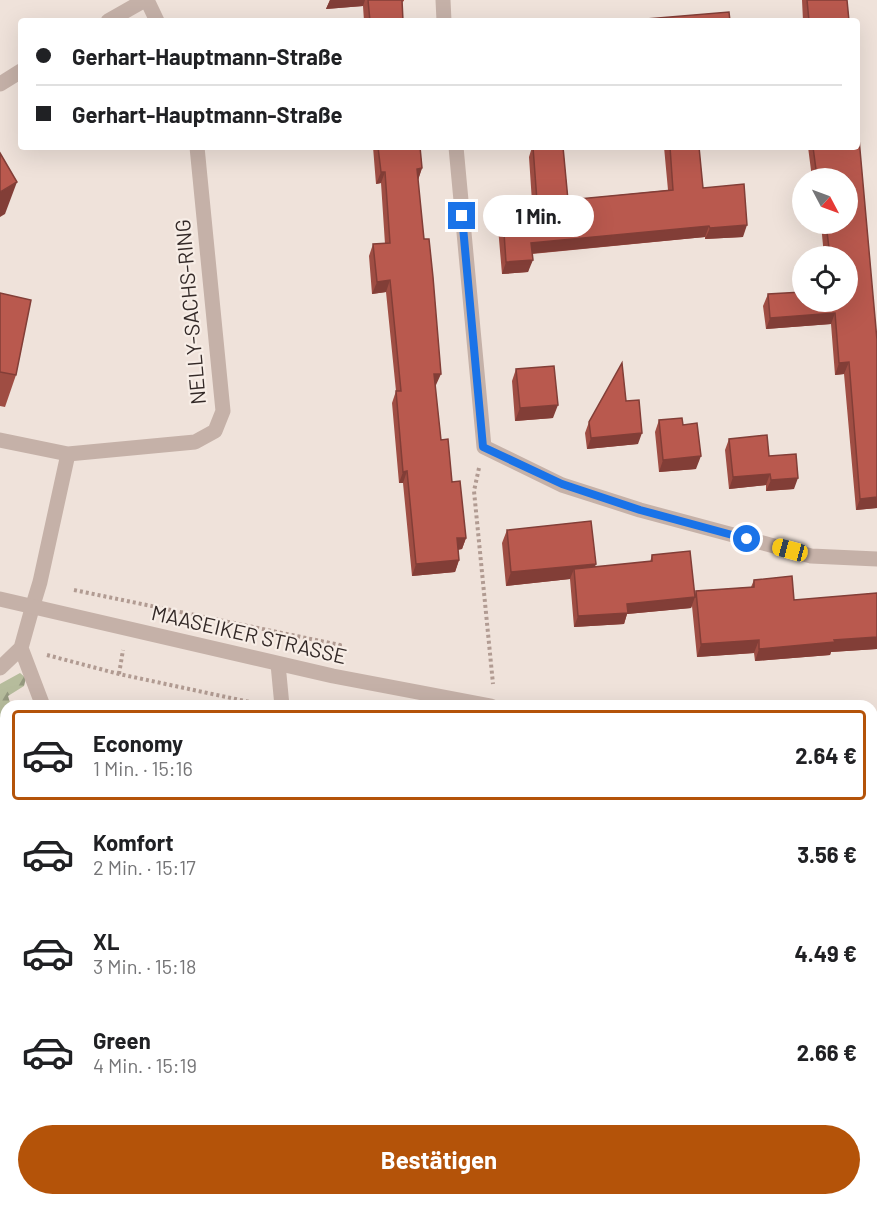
<!DOCTYPE html>
<html lang="de">
<head>
<meta charset="utf-8">
<style>
	:root { --surface:#fff; --page:#f6f6f6; --text:#202124; --muted:#757577; --line:#e0e0e0; --accent:#b45309 }
	body { margin:0; font-family:Barlow,sans-serif; background:var(--page); color:var(--text); height:100vh; display:flex; flex-direction:column; font-size:22px; white-space:nowrap }
	* { box-sizing:border-box; margin:0 }
	p { font-size:20px; color:var(--muted) }
	.icon { flex:none; width:33px; height:33px; fill:none; stroke:currentColor; stroke-width:2; stroke-linecap:round; stroke-linejoin:round }
	.map { position:relative; flex:1; overflow:hidden }
	.side { position:absolute; left:0px; top:700px; width:878px; height:506px; display:flex; flex-direction:column; background:var(--surface); border-radius:18px 18px 0 0; box-shadow:0 6px 24px #0002 }
	.side>* { flex:none }
	.guide { position:absolute; left:18px; top:18px; width:842px; height:132px; border-radius:6px; box-shadow:0 6px 24px #0002; display:grid; align-content:center; height:132px; padding:0 18px; background:var(--surface) }
	.needle { width:39px; rotate:131deg }
	.tools { position:absolute; left:792px; top:168px; display:grid; gap:12px }
	.tools a { display:grid; place-items:center; width:66px; height:66px; border-radius:50%; background:var(--surface); box-shadow:0 6px 24px #0002; font-size:30px }
	.end { position:absolute; width:27px; height:27px; margin:-14px; border:8px solid #1a73e8; background:#fff; box-shadow:0 0 0 3px #fff }
	.from { border-radius:50% }
	.bubble { position:absolute; height:42px; border-radius:21px; background:var(--surface); box-shadow:0 6px 24px #0002; font-size:20px; font-weight:700; line-height:42px; text-align:center }
	.car { position:absolute; width:18px; height:36px; margin:-18px -9px; border-radius:8px; box-shadow:0 0 4px 2px #0007; background:linear-gradient(#f5c518 24%,#345 0 40%,#f5c518 0 76%,#345 0 86%,#f5c518 0) }
	.guide b { display:flex; align-items:center; gap:21px; height:57px; font-size:22px }
	.guide b+b { border-top:2px solid var(--line) }
	.guide i { width:15px; height:15px; background:var(--text) }
	ul { padding:10px 0 0; list-style:none }
	li { display:flex; align-items:center; gap:18px; height:90px; margin:0 12px 9px; padding:0 6px; border:3px solid transparent; border-radius:6px }
	li div { flex:1 }
	li b { display:block; font-size:22px }
	li em { font-style:normal; font-weight:700 }
	li.on { border-color:var(--accent) }
	li>.icon { width:54px; height:54px; stroke-width:1.5 }
	.action { display:flex; gap:12px; margin-top:auto; padding:12px 18px }
	.action a { flex:1; height:69px; border-radius:36px; background:var(--accent); color:#fff; font-size:24px; font-weight:700; line-height:69px; text-align:center }
	.map>svg:first-child { display:block }
	.grass { fill:url(#grass-tufts) }
	.forest { fill:url(#forest-firs) }
	.lines { fill:none; stroke-linecap:round; stroke-linejoin:round }
	.path { stroke:#b19b92; stroke-width:4; stroke-dasharray:3 3; stroke-linecap:butt }
	.service { stroke:#c5b1a8; stroke-width:15 }
	.minor { stroke:#c5b1a8; stroke-width:15 }
	.tertiary { stroke:#c5b1a8; stroke-width:15 }
	.wall { fill:#9f4d43 }
	.shaded-wall { fill:#823e37 }
	.building { fill:#b9594e; stroke:#823e37; stroke-width:1.5 }
	.route { stroke:#1a73e8; stroke-width:8 }
	.labels { text-anchor:middle; stroke-width:4.5; stroke-linejoin:round; paint-order:stroke }
	.street-label { font-size:21px; fill:#332927; stroke:#f7ede6 }
</style>
</head>
<body>
<div class="map">
<svg width="877" height="1205" viewBox="0 0 877 1205">
	<defs>
		<pattern id="grass-tufts" width="24" height="20" patternUnits="userSpaceOnUse" patternTransform="scale(1.5)"><rect width="24" height="20" fill="#b6bc9c"/><path d="M3 7l-1-3M5 7V3M7 7l1-3M15 17l-1-3M17 17v-4M19 17l1-3" fill="none" stroke="#95997f"/></pattern>
		<pattern id="forest-firs" width="22" height="20" patternUnits="userSpaceOnUse" patternTransform="scale(1.5)"><rect width="22" height="20" fill="#b6bc9c"/><path d="M5 1l3.5 6h-7zM16 11l3.5 6h-7z" fill="#95997f"/></pattern>
	</defs>
	<rect width="100%" height="100%" fill="#efe2da"/>
	<path class="grass" d="M872,841H877V884L872,881Z
		M165,1200H339L344,1205H159Z
		M371,1200H481V1205H383Z
		M555,1200H606V1205H555Z"/>
	<path class="forest" d="M20,673L26,678L24,686L8,696L11,706H6V780L0,776V684Z
		M6,1198V1200H165L159,1205H0V1203Z"/>
	<g class="lines">
		<path class="path" d="M479,468L474,491L493,684
			M74,590L340,645L338,654
			M47,655L119,674L259,704
			M119,674L123,650
			M872,793L877,792
			M872,816L877,819
			M872,892L877,897
			M872,1161L877,1153
			M872,1168L874,1205
			M0,1193L6,1189
			M197,1200L198,1205
			M617,1200L618,1205
			M637,1205L693,1200"/>
		<path class="service" d="M21,648L43,706
			M278,664L282,706
			M0,668L21,648L33,605"/>
		<path class="minor" d="M147,0L157,21
			M443,0L444,21
			M108,21L145,0
			M0,84L21,71
			M456,147L484,447L562,485L640,510L811,556L877,559
			M0,440L68,454L195,442L215,431L223,411L197,147
			M33,605L40,582L68,454"/>
		<path class="tertiary" d="M0,599L333,676L491,706
			M872,748L877,747"/>
	</g>
	<path class="wall" d="M330,0H404V1L402,2L403,21H364L363,6L326,9Z
		M802,0H847L849,21H803Z
		M373,147H420L422,168L418,180L436,385L435,386L441,440L466,538L462,549L458,550L459,560L455,572L412,576L403,483H399L392,403L396,391L386,292L372,294L369,256L373,244H385L381,183L376,184Z
		M532,147H563L568,200L668,190L664,147H699L703,188L743,237L705,239V237L532,254L528,272L502,274L497,216L502,204L532,202L529,157Z
		M808,147H856L877,508L856,510L844,374L835,375L831,324L766,329L763,306L768,294L848,302V256H824L821,224H848V178H812Z
		M0,293L16,375L5,407L0,406Z
		M516,369L553,418L515,421L512,381Z
		M626,401L638,444L587,449L585,433L589,422Z
		M659,420L683,425L696,469L659,472L655,432Z
		M729,439L769,456L794,489L766,491V485L729,489L725,450Z
		M507,530L596,564L594,567L650,562L652,555L695,595L696,591L751,587L754,580L794,600L877,593V649L831,652L830,655L755,661L754,653L697,657L692,606L691,608L627,614L624,624L574,627L570,579L506,586L502,543Z
		M491,1200H530L531,1205H492Z"/>
	<path class="shaded-wall" d="M330,0H365L363,6L326,9Z
		M422,168L418,180L417,169Z
		M381,172H385L381,183L376,184Z
		M17,182L5,214L0,217V192Z
		M747,225L743,237L705,239L710,228Z
		M709,226L705,237L527,254L531,243Z
		M533,260L528,272L502,274L506,262Z
		M390,280L386,292L372,294L377,282Z
		M835,313L831,324L766,329L770,318Z
		M849,362L844,374L835,375L839,363Z
		M434,374H441L436,385L429,386Z
		M558,405L553,418L515,421L520,408Z
		M642,433L638,444L587,449L591,438Z
		M701,456L696,469L659,472L663,460Z
		M407,471L403,483H399L403,472Z
		M770,474L766,485L729,489L733,477Z
		M798,478L794,489L766,491L771,480Z
		M877,497V508L856,510L860,499Z
		M457,538H466L462,549L453,550Z
		M459,560L455,572L412,576L416,564Z
		M596,564L591,577L574,569L570,579L506,586L511,572Z
		M695,597L691,608L627,614L624,624L574,627L578,616L627,604Z
		M877,637V649L831,652L830,655L755,661L759,649L834,640Z
		M759,640L754,653L697,657L701,644Z
		M389,1200H429L388,1203Z"/>
	<path class="building" d="M368,0H402L403,21H370Z
		M807,0H847L849,21H809Z
		M729,12L730,21H622Z
		M856,105L877,340V497L860,499L849,362L839,363L835,313L770,318L768,294L802,292V302H848V256H830L826,224H848V178H822V176L817,177L813,147H856Z
		M378,147H420L422,168L417,169L424,239H429L433,277L441,374H434L441,440L448,439L452,482L460,481L466,538H457L459,560L416,564L407,471L403,472L396,391H401L390,280L377,282L373,244L390,243L385,172H381Z
		M533,147H563L568,200L673,190L670,147H699L703,188L744,184L747,225L710,228L709,226L531,243L533,260L506,262L502,204L537,201Z
		M0,153L17,182L0,192Z
		M0,293L31,300L16,375L0,372Z
		M622,363L626,401L639,400L642,433L591,438L589,422Z
		M554,366L558,405L520,408L516,369Z
		M682,418L683,425L697,423L701,456L663,460L659,420Z
		M767,435L769,456L796,454L798,478L771,480L770,474L733,477L729,439Z
		M591,521L596,564L511,572L507,530Z
		M690,551L695,597L627,604L628,613L578,616L574,569L652,561V555Z
		M792,576L794,600L877,593V637L834,640L835,642L759,649V640L701,644L696,591L754,587V580Z
		M501,1200H530L531,1205H501Z"/>
	<g class="lines">
		<path class="route" d="M462,216L483,447L562,484L640,510L747,539"/>
	</g>
	<g class="labels">
		<g class="street-label">
			<text transform="translate(191 312) rotate(-95)" y="7">NELLY-SACHS-RING</text>
			<text transform="translate(249 635) rotate(13)" y="7">MAASEIKER STRASSE</text>
		</g>
	</g>
</svg>
<div class="tools">
<a><svg class="needle" viewBox="-14 -14 28 28"><path d="M0-13l5 13h-10z" fill="#e53935"/><path d="M0 13l5-13h-10z" fill="#757577"/></svg></a>
<a><svg class="icon" aria-label="locate" viewBox="0 0 24 24"><circle cx="12" cy="12" r="6"/><path d="M12 2v4M12 18v4M2 12h4M18 12h4"/></svg></a>
</div>
<i class="end from" style="left:747px;top:539px"></i>
<i class="end" style="left:462px;top:216px"></i>
<div class="bubble" style="left:483px;top:195px;width:111px">1 Min.</div>
<i class="car" style="left:790px;top:550px;rotate:285deg"></i>
<div class="guide">
<b><i class="from"></i>Gerhart-Hauptmann-Straße</b>
<b><i></i>Gerhart-Hauptmann-Straße</b>
</div>
<section class="side">
<ul>
<li class="on"><svg class="icon" aria-label="car" viewBox="0 0 24 24"><path d="M5 17H2v-5l4-1 3-4h7l3 4 3 1v5h-3M9 17h6M6 11h13"/><circle cx="7" cy="17" r="2"/><circle cx="17" cy="17" r="2"/></svg><div><b>Economy</b><p>1 Min. · 15:16</p></div><em>2.64 €</em></li>
<li><svg class="icon" aria-label="car" viewBox="0 0 24 24"><path d="M5 17H2v-5l4-1 3-4h7l3 4 3 1v5h-3M9 17h6M6 11h13"/><circle cx="7" cy="17" r="2"/><circle cx="17" cy="17" r="2"/></svg><div><b>Komfort</b><p>2 Min. · 15:17</p></div><em>3.56 €</em></li>
<li><svg class="icon" aria-label="car" viewBox="0 0 24 24"><path d="M5 17H2v-5l4-1 3-4h7l3 4 3 1v5h-3M9 17h6M6 11h13"/><circle cx="7" cy="17" r="2"/><circle cx="17" cy="17" r="2"/></svg><div><b>XL</b><p>3 Min. · 15:18</p></div><em>4.49 €</em></li>
<li><svg class="icon" aria-label="car" viewBox="0 0 24 24"><path d="M5 17H2v-5l4-1 3-4h7l3 4 3 1v5h-3M9 17h6M6 11h13"/><circle cx="7" cy="17" r="2"/><circle cx="17" cy="17" r="2"/></svg><div><b>Green</b><p>4 Min. · 15:19</p></div><em>2.66 €</em></li>
</ul>
<div class="action"><a>Bestätigen</a></div>
</section>
</div>
</body>
</html>
